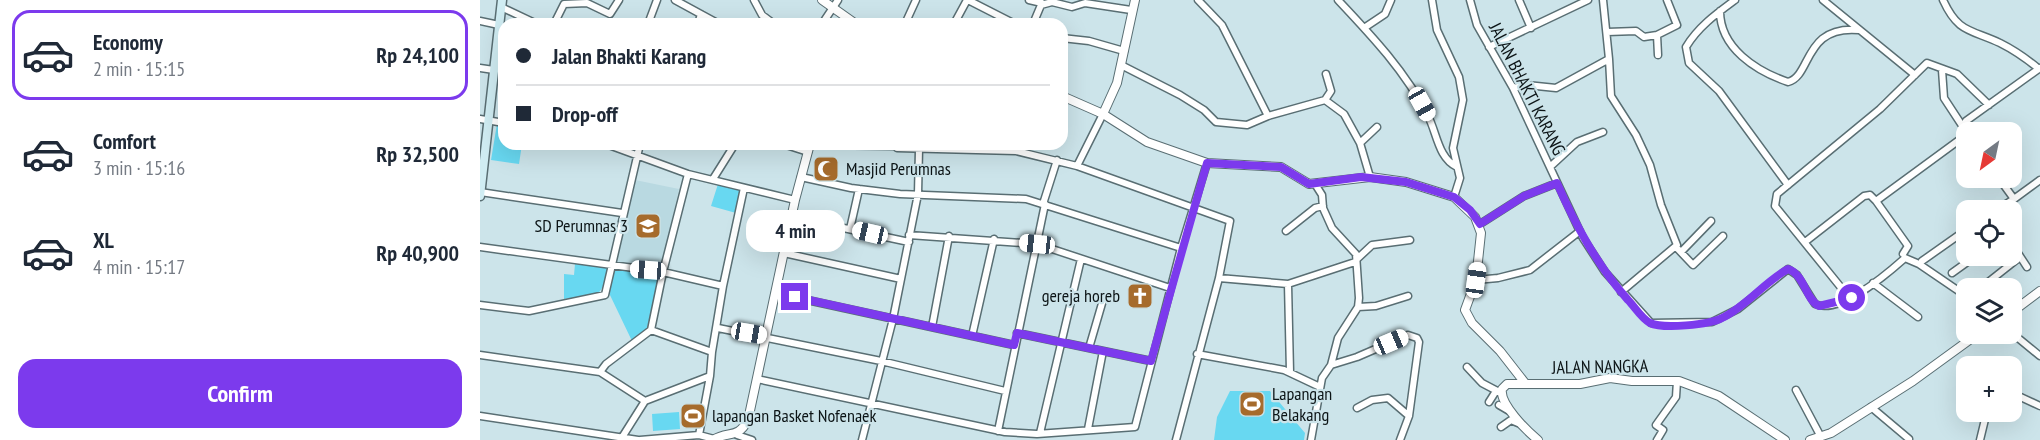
<!DOCTYPE html>
<html lang="en">
<head>
<meta charset="utf-8">
<style>
	:root { --surface:#fff; --page:#f2f2f3; --text:#1f2937; --muted:#747a83; --line:#e0e1e3; --accent:#7c3aed }
	body { margin:0; font-family:"PT Sans Narrow",sans-serif; background:var(--page); color:var(--text); height:100vh; display:flex; flex-direction:column; font-size:22px; white-space:nowrap }
	* { box-sizing:border-box; margin:0 }
	p { font-size:20px; color:var(--muted) }
	.icon { flex:none; width:33px; height:33px; fill:none; stroke:currentColor; stroke-width:2; stroke-linecap:round; stroke-linejoin:round }
	.map { position:relative; flex:1; overflow:hidden }
	.drawer { display:flex; flex-direction:column; background:var(--surface); width:480px }
	.drawer>* { flex:none }
	.guide { position:absolute; left:18px; top:18px; width:570px; height:132px; border-radius:18px; box-shadow:0 6px 24px #0002; display:grid; align-content:center; height:132px; padding:0 18px; background:var(--surface) }
	.needle { width:39px; rotate:213deg }
	.controls { position:absolute; left:1476px; top:122px; display:grid; gap:12px }
	.controls a { display:grid; place-items:center; width:66px; height:66px; border-radius:12px; background:var(--surface); box-shadow:0 6px 24px #0002; font-size:30px }
	.end { position:absolute; width:27px; height:27px; margin:-14px; border:8px solid #7c3aed; background:#fff; box-shadow:0 0 0 3px #fff }
	.from { border-radius:50% }
	.bubble { position:absolute; height:42px; border-radius:18px; background:var(--surface); box-shadow:0 6px 24px #0002; font-size:20px; font-weight:800; line-height:42px; text-align:center }
	.car { position:absolute; width:18px; height:36px; margin:-18px -9px; border-radius:8px; box-shadow:0 0 4px 2px #0007; background:linear-gradient(#fff 24%,#345 0 40%,#fff 0 76%,#345 0 86%,#fff 0) }
	.guide b { display:flex; align-items:center; gap:21px; height:57px; font-size:22px }
	.guide b+b { border-top:2px solid var(--line) }
	.guide i { width:15px; height:15px; background:var(--text) }
	ul { padding:10px 0 0; list-style:none }
	li { display:flex; align-items:center; gap:18px; height:90px; margin:0 12px 9px; padding:0 6px; border:3px solid transparent; border-radius:18px }
	li div { flex:1 }
	li b { display:block; font-size:22px }
	li em { font-style:normal; font-weight:800 }
	li.on { border-color:var(--accent) }
	li>.icon { width:54px; height:54px; stroke-width:1.5 }
	.button { display:flex; gap:12px; margin-top:auto; padding:12px 18px }
	.button a { flex:1; height:69px; border-radius:18px; background:var(--accent); color:#fff; font-size:24px; font-weight:800; line-height:69px; text-align:center }
	main { display:flex; flex:1; min-height:0 }
	.map>svg:first-child { display:block }
	.built { fill:#b9d9e1 }
	.green { fill:#68d8f1 }
	.lines { fill:none; stroke-linecap:round; stroke-linejoin:round }
	.minor-casing { stroke:#596e73; stroke-width:9 }
	.tertiary-casing { stroke:#596e73; stroke-width:10 }
	.secondary-casing { stroke:#596e73; stroke-width:11 }
	.minor { stroke:#fff; stroke-width:6 }
	.tertiary { stroke:#fff; stroke-width:8 }
	.secondary { stroke:#d0edf3; stroke-width:8 }
	.route { stroke:#7c3aed; stroke-width:8 }
	.labels { text-anchor:middle; stroke-width:4.5; stroke-linejoin:round; paint-order:stroke }
	.street-label { font-size:18px; fill:#0c1416; stroke:#cce4ea }
	.poi-label { font-size:18px; fill:#0c1416; stroke:#cce4ea; text-anchor:start }
</style>
</head>
<body>
<main>
<section class="drawer">
<ul>
<li class="on"><svg class="icon" aria-label="car" viewBox="0 0 24 24"><path d="M5 17H2v-5l4-1 3-4h7l3 4 3 1v5h-3M9 17h6M6 11h13"/><circle cx="7" cy="17" r="2"/><circle cx="17" cy="17" r="2"/></svg><div><b>Economy</b><p>2 min · 15:15</p></div><em>Rp 24,100</em></li>
<li><svg class="icon" aria-label="car" viewBox="0 0 24 24"><path d="M5 17H2v-5l4-1 3-4h7l3 4 3 1v5h-3M9 17h6M6 11h13"/><circle cx="7" cy="17" r="2"/><circle cx="17" cy="17" r="2"/></svg><div><b>Comfort</b><p>3 min · 15:16</p></div><em>Rp 32,500</em></li>
<li><svg class="icon" aria-label="car" viewBox="0 0 24 24"><path d="M5 17H2v-5l4-1 3-4h7l3 4 3 1v5h-3M9 17h6M6 11h13"/><circle cx="7" cy="17" r="2"/><circle cx="17" cy="17" r="2"/></svg><div><b>XL</b><p>4 min · 15:17</p></div><em>Rp 40,900</em></li>
</ul>
<div class="button"><a>Confirm</a></div>
</section>
<div class="map">
<svg width="1560" height="440" viewBox="0 0 1560 440">
	<rect width="100%" height="100%" fill="#cce4ea"/>
	<path class="built" d="M155,180L199,189L181,267L136,263Z"/>
	<path class="green" d="M17,124L24,125V144H42L39,164L11,160Z
		M238,184L262,190L256,213L231,206Z
		M95,264L128,268C121,302 116,295 84,299V274L94,275Z
		M134,269L180,274L167,328L152,341L129,293Z
		M750,391H790L825,433L824,440H734L737,417Z
		M199,412L200,429L173,431L172,414Z"/>
	<g class="lines">
		<g class="minor-casing">
			<path id="minor" d="M195,0L239,24
				M274,0L282,15L294,24
				M488,0L535,24
				M549,0L562,3
				M718,0L742,25L788,116L845,100L851,91L846,74
				M858,0C891,35 926,72 948,116C957,133 958,158 977,167
				M952,0L957,30L979,77L983,100L973,148L980,178L974,197
				M990,0L997,25L1033,88L1103,238L1125,272L1171,323L1232,322L1258,309L1308,269L1317,275L1335,304C1360,315 1407,274 1425,258L1439,264L1486,296
				M1039,0L1051,28
				M1255,0C1236,14 1218,27 1206,47L1209,63L1239,91L1308,185
				M1343,0L1435,75
				M1463,0C1478,33 1490,29 1520,43C1534,50 1547,59 1559,69
				M21,7L57,24
				M1240,11C1240,48 1276,71 1308,82C1332,76 1323,25 1379,30
				M0,21L19,25
				M74,24L84,4L107,3L130,14L139,0
				M168,24L177,0
				M218,24L221,14
				M342,24L358,0
				M425,24L436,0
				M474,24L487,0
				M553,24L561,5L572,2L592,7L605,3L651,10
				M884,28L905,14L911,0
				M1127,32L1156,31L1164,37L1177,35L1197,25L1187,0
				M1177,35L1178,55
				M582,38L609,41L644,51
				M1009,47L1108,0
				M1129,59L1131,96L1156,135L1170,165L1181,205L1197,245L1141,292
				M641,65L700,95L724,110L736,122L767,125L788,116
				M0,68L14,70
				M1462,70L1464,98L1483,127
				M1033,88L1047,85L1076,88L1129,59L1123,0
				M845,100L864,114L880,143
				M0,119L24,123
				M1486,132L1483,128L1486,121L1560,68
				M126,144L208,174L315,200
				M303,144L328,152
				M330,145L417,146
				M417,148L536,151L597,166L750,221L739,278L696,440
				M597,166L623,114
				M1071,166L1097,142L1123,132
				M321,177L371,188L420,194L546,199L701,248
				M890,177L880,143L897,127
				M1518,177L1534,199L1560,180
				M233,179L255,144
				M0,192L142,213
				M1396,201L1486,135
				M563,204L577,160
				M1516,210L1534,199
				M312,217L429,242
				M1000,224L1044,196L1077,183
				M370,229L379,189
				M806,231L835,208L843,206
				M429,235L557,244L690,288
				M1325,242L1384,196L1390,195L1396,201L1428,246L1423,254
				M1532,244L1547,267
				M0,247L183,272L208,174
				M1196,247L1213,265L1243,236
				M1201,252L1231,221
				M304,253L421,279
				M877,259L892,245L930,240
				M1442,261L1486,230
				M1472,273L1497,255
				M739,278L808,284
				M996,280L1018,278L1050,270L1100,231
				M1393,283L1438,317
				M1502,287L1540,257
				M1363,290L1295,206L1297,194L1400,109L1447,63L1477,74L1509,105
				M295,293L534,345
				M0,305L49,311L125,295L160,144
				M878,307L896,306L928,296
				M452,327L469,236
				M238,328L401,361L525,391
				M537,333L671,361
				M1532,333L1560,356
				M492,336L514,239
				M609,348L623,300
				M232,352L243,286L264,188
				M717,354L804,370L840,387
				M0,355L120,372L165,401L230,376L232,352L171,330
				M851,365L877,357L928,335L937,338L939,342L929,416L920,440
				M987,367L1002,383L1021,393
				M120,372L126,364L171,330L183,272L243,286
				M810,372L808,284L875,262
				M277,379L525,432L557,434L655,427L701,248L727,163
				M1316,390L1341,437
				M1532,393L1560,406
				M1009,402L1016,391
				M1019,405L1031,412
				M1391,407L1429,439
				M877,408L892,400L908,398L929,416
				M0,416L158,440
				M1021,427L1031,420L1038,423
				M608,429L623,351
				M518,431L565,204
				M560,433L601,259
				M219,435L230,376
				M257,435L272,440
				M141,439L165,401
				M160,440L219,435L234,439
				M382,440L413,319L438,194L439,149
				M831,440L842,378L851,365L858,338L878,307L879,298L876,254L852,228L843,208L842,195L835,184
				M1177,440L1183,430L1176,425L1196,397L1197,381
				M1500,440L1507,411"/>
		</g>
		<g class="tertiary-casing">
			<path id="tertiary" d="M342,0L376,24
				M582,96L623,114L667,142L727,163L801,167L829,184L890,177L926,182L974,197L995,217L1001,233L996,280L985,310L992,323L1020,351L1045,383
				M623,114L637,83L655,0
				M1532,312L1560,291
				M233,440C249,430 257,440 268,420L315,200L330,144
				M1058,440C1047,431 1019,404 1022,389L1027,384H1100L1130,378L1152,381H1199L1239,396L1305,440
				M1330,440L1351,433L1433,381L1499,333"/>
		</g>
		<g class="secondary-casing">
			<path id="secondary" d="M0,196L22,0"/>
		</g>
		<use href="#minor" class="minor"/>
		<use href="#tertiary" class="tertiary"/>
		<use href="#secondary" class="secondary"/>
	</g>
	<g class="lines">
		<path class="route" d="M315,297L534,345L537,333L671,361L727,163L801,167L829,184L881,177L926,182L974,197L990,210L1000,224L1044,196L1077,183C1096,226 1117,265 1148,300C1155,307 1161,318 1170,323C1183,329 1229,325 1242,318C1267,306 1284,282 1308,269C1325,275 1325,299 1339,306L1372,298"/>
	</g>
	<defs>
		<g id="mosque-square" transform="scale(1.35)"><rect x="-9" y="-9" width="18" height="18" rx="4" fill="#a66b2c" stroke="#cce4ea"/><path d="M3.5-4.9A6 6 0 1 0 3.5 4.9A5 5 0 1 1 3.5-4.9Z" fill="#fff"/></g>
		<g id="school-square" transform="scale(1.35)"><rect x="-9" y="-9" width="18" height="18" rx="4" fill="#a66b2c" stroke="#cce4ea"/><path d="M0-5L7-2L0 1L-7-2ZM-4 1L0 2.5L4 1V4Q0 6-4 4Z" fill="#fff"/></g>
		<g id="church-square" transform="scale(1.35)"><rect x="-9" y="-9" width="18" height="18" rx="4" fill="#a66b2c" stroke="#cce4ea"/><path d="M-1.2-6h2.4v3.5h3.3v2.4h-3.3V6h-2.4V-.1h-3.3v-2.4h3.3Z" fill="#fff"/></g>
		<g id="stadium-square" transform="scale(1.35)"><rect x="-9" y="-9" width="18" height="18" rx="4" fill="#a66b2c" stroke="#cce4ea"/><path d="M0-5a6.5 5 0 1 0 0 10a6.5 5 0 1 0 0-10ZM-3.5-1.8h7v3.6h-7Z" fill="#fff"/></g>
	</defs>
	<g fill-rule="evenodd">
		<use href="#mosque-square" x="346" y="169"/>
		<use href="#school-square" x="168" y="226"/>
		<use href="#church-square" x="660" y="296"/>
		<use href="#stadium-square" x="772" y="404"/>
		<use href="#stadium-square" x="213" y="416"/>
	</g>
	<g class="labels">
		<g class="street-label">
			<text transform="translate(1047 89) rotate(63)" y="6">JALAN BHAKTI KARANG</text>
			<text transform="translate(1120 367) rotate(-1)" y="6">JALAN NANGKA</text>
		</g>
		<g class="poi-label">
			<text x="366" y="175">Masjid Perumnas</text>
			<text x="148" y="232" text-anchor="end">SD Perumnas 3</text>
			<text x="640" y="302" text-anchor="end">gereja horeb</text>
			<text x="792" y="400">Lapangan<tspan x="792" dy="21">Belakang</tspan></text>
			<text x="232" y="422">lapangan Basket Nofenaek</text>
		</g>
	</g>
</svg>
<div class="controls">
<a><svg class="needle" viewBox="-14 -14 28 28"><path d="M0-13l5 13h-10z" fill="#e53935"/><path d="M0 13l5-13h-10z" fill="#747a83"/></svg></a>
<a><svg class="icon" aria-label="locate" viewBox="0 0 24 24"><circle cx="12" cy="12" r="6"/><path d="M12 2v4M12 18v4M2 12h4M18 12h4"/></svg></a>
<a><svg class="icon" aria-label="layers" viewBox="0 0 24 24"><path d="M12 4l9 5-9 5-9-5zM3 14l9 5 9-5"/></svg></a>
<a>+</a>
</div>
<i class="end from" style="left:1372px;top:298px"></i>
<i class="end" style="left:315px;top:297px"></i>
<div class="bubble" style="left:266px;top:210px;width:99px">4 min</div>
<i class="car" style="left:942px;top:104px;rotate:151deg"></i>
<i class="car" style="left:390px;top:233px;rotate:283deg"></i>
<i class="car" style="left:557px;top:244px;rotate:276deg"></i>
<i class="car" style="left:168px;top:270px;rotate:274deg"></i>
<i class="car" style="left:996px;top:280px;rotate:8deg"></i>
<i class="car" style="left:269px;top:333px;rotate:100deg"></i>
<i class="car" style="left:911px;top:342px;rotate:67deg"></i>
<div class="guide">
<b><i class="from"></i>Jalan Bhakti Karang</b>
<b><i></i>Drop-off</b>
</div>
</div>
</main>
</body>
</html>
